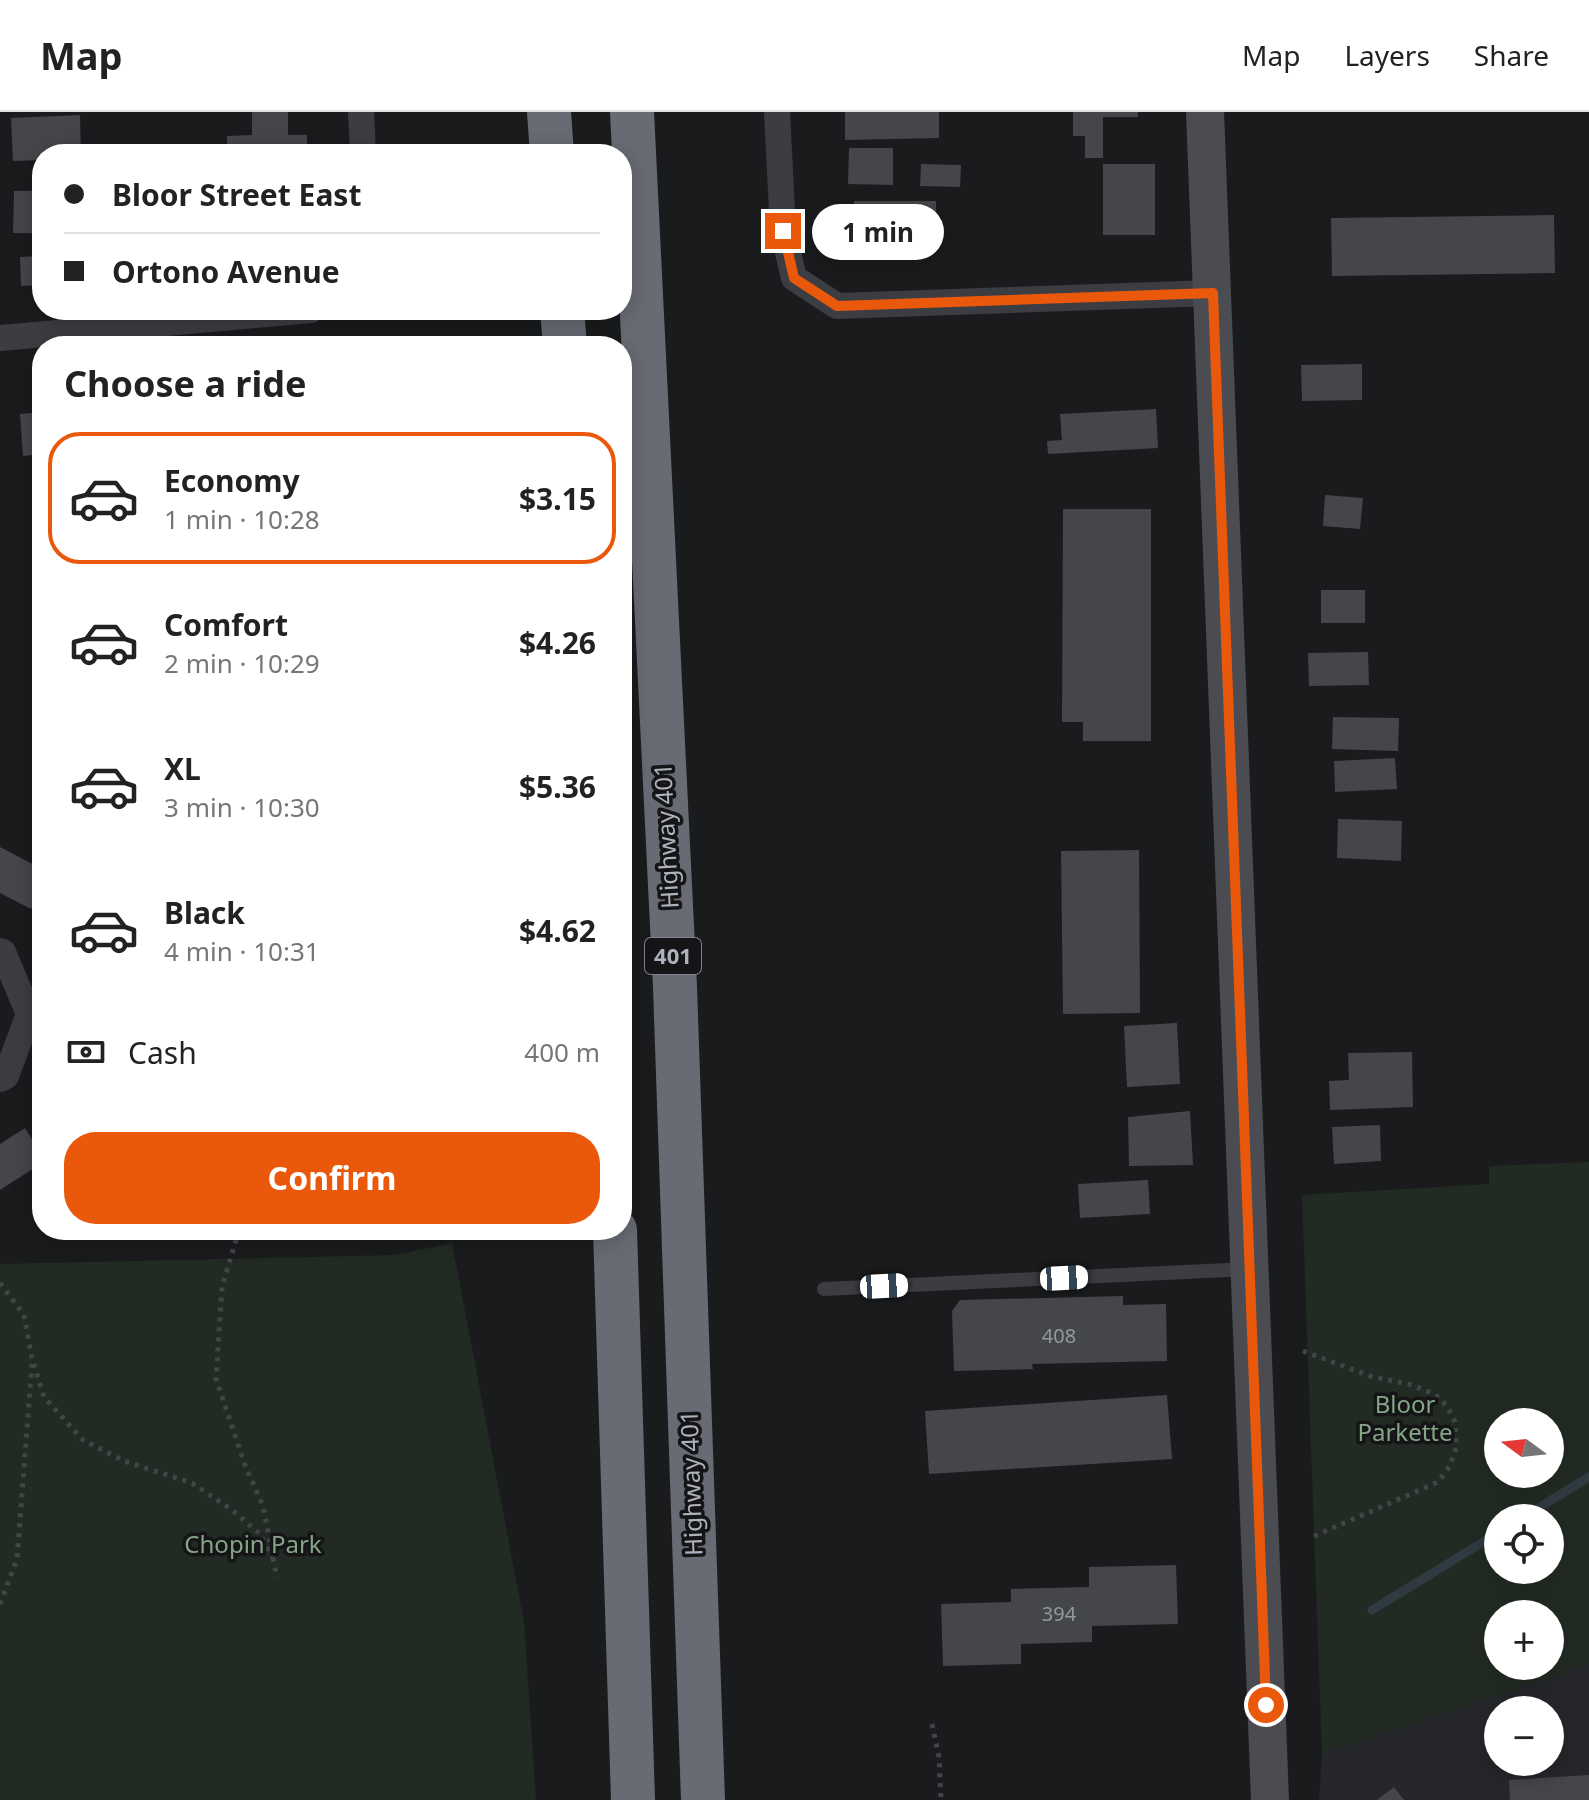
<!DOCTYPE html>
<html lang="en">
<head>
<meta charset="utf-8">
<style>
	:root { --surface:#fff; --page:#f2f2f2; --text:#222; --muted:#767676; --line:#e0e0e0; --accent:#ea580c }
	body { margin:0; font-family:"Noto Sans",sans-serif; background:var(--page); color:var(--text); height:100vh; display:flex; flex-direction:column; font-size:30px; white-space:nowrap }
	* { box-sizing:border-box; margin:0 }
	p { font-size:26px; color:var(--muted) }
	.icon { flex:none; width:44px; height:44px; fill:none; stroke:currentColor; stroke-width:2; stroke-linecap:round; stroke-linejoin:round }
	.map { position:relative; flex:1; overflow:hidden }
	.panel { position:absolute; left:32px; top:224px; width:600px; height:904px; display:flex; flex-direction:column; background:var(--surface); border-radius:32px; box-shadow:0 4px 20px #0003 }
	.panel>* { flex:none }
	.top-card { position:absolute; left:32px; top:32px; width:600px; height:176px; border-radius:32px; box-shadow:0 4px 20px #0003; display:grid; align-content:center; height:176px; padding:0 32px; background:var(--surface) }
	.needle { width:52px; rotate:285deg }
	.buttons { position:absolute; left:1484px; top:1296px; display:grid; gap:16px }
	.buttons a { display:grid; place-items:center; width:80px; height:80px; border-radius:50%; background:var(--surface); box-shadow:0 4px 20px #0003; font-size:40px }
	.end { position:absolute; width:36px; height:36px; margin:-18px; border:10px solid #ea580c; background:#fff; box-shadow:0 0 0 4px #fff }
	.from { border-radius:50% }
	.bubble { position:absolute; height:56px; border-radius:28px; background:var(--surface); box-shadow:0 4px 20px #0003; font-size:26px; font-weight:700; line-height:56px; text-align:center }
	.car { position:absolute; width:24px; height:48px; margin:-24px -12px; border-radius:10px; box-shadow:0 0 6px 2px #0007; background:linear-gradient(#fff 24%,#345 0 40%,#fff 0 76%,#345 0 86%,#fff 0) }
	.top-card b { display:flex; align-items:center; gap:28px; height:76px; font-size:30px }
	.top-card b+b { border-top:2px solid var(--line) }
	.top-card i { width:20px; height:20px; background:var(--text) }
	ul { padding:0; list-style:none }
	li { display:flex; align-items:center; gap:24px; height:132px; margin:0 16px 12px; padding:0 16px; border:4px solid transparent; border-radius:32px }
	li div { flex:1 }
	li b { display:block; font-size:30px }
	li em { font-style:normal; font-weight:700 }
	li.active { border-color:var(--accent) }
	li>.icon { width:72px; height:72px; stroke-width:1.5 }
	h2 { padding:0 32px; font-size:36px; line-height:96px }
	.pay { display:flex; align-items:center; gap:20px; height:88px; padding:0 32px; font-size:30px }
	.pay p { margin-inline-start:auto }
	.cta { display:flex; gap:16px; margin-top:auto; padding:16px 32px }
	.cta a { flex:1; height:92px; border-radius:32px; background:var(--accent); color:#fff; font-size:32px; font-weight:700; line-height:92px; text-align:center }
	header { display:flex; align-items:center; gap:48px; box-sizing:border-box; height:112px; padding:0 40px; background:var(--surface); border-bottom:2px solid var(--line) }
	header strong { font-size:38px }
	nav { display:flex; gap:44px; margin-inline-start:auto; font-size:28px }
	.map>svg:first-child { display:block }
	.built { fill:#26272a; fill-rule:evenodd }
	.green { fill:#222b23; fill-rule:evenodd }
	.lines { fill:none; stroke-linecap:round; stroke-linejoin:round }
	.stream { stroke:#303a41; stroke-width:9 }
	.building { fill:#44464a }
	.path { stroke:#424449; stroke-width:5; stroke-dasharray:4 6; stroke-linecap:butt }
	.service { stroke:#3c3d42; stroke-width:14 }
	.minor { stroke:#3c3d42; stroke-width:26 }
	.secondary { stroke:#4a4c52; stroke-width:38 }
	.motorway { stroke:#686b73; stroke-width:44 }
	.route { stroke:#ea580c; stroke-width:10 }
	.labels { text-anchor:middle; stroke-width:7; stroke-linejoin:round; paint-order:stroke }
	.number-label { font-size:20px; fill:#9397a0 }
	.shield { fill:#151518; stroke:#7f838b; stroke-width:2 }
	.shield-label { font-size:22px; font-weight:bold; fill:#adb2bc }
	.street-label { font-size:24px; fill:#adb2bc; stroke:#151518 }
	.park-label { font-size:24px; fill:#85a686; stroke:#151518 }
</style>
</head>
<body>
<header>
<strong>Map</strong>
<nav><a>Map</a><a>Layers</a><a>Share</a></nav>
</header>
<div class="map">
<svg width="1589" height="1688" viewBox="0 0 1589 1688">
	<rect width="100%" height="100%" fill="#1a1b1d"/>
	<path class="built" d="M1589,1553V1688H1319L1322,1642ZM1498,1598H1550V1650H1498Z"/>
	<path class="green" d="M1589,1050V1553L1322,1642L1302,1083L1489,1072V1054ZM1550,1310V1362H1498V1310ZM1550,1406V1458H1498V1406ZM1550,1502V1554H1498V1502Z
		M452,1131L524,1510L536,1688H0V1152L394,1143Z"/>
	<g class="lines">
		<path class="stream" d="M1522,1406L1589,1365
			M1372,1498L1498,1421"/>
	</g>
	<path class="building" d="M252,0H288V23H307V42H227V24L252,23Z
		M845,0H939V26L845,28Z
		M1073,0H1138V5H1103V46H1085V24H1073Z
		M80,3L81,42H42V48L13,49L11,6Z
		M849,36H893V73L848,72Z
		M921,52L961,53L960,75L920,74Z
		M1103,52H1155V123H1103Z
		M14,79H42V121H13Z
		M854,89H936V127L854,128Z
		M1554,103L1555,161L1332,164L1331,106Z
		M42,144V173L21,174L20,145Z
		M1362,252V288L1302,289L1301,253Z
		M1156,297L1158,336L1048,342L1047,329L1062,328L1060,302Z
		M42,300V342L23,344L20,302Z
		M1325,383L1363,386L1360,417L1323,414Z
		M1063,397H1151V629H1083V610H1062Z
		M1321,478H1365V511H1321Z
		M1368,540L1369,573L1309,574L1308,541Z
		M1333,605L1399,606L1398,639L1332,637Z
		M1395,646L1397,677L1335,680L1334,649Z
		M1338,707L1402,709L1401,749L1337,746Z
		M0,735L42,757V777L31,797L0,781Z
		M1139,738L1140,901L1063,902L1061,739Z
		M1177,911L1180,972L1127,975L1124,914Z
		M1412,940L1413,995L1330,998L1329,969L1349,968L1348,941Z
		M1190,999L1193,1053L1129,1054L1128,1005Z
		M1380,1013L1381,1049L1334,1052L1332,1015Z
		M25,1016L42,1043V1051L0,1078V1032Z
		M1148,1068L1150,1102L1080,1106L1078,1072Z
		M1123,1184V1193L1166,1192L1167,1249L1032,1252L1033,1257L954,1259L952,1199L960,1188Z
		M1167,1283L1172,1347L929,1362L925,1299Z
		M1176,1453L1178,1512L1092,1514V1530L1021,1532V1552L943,1554L941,1492L1011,1490V1477L1089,1475V1455Z
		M1589,1663V1688H1510L1509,1668Z
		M1394,1675L1404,1688H1377Z"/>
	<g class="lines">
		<path class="path" d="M239,1118L222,1175L216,1267L245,1353L263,1394L277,1466
			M0,1171L24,1203L32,1247L44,1285L83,1328L124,1349L192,1371L232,1398L260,1422L273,1446
			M1303,1239L1370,1264L1412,1273L1434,1282L1447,1294L1455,1310L1456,1336L1450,1354L1438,1370L1310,1426
			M0,1492L17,1447L32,1252
			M932,1612L939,1645L941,1688"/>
		<path class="service" d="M824,1177L1249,1157"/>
		<path class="minor" d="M361,0L363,42
			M777,0L783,119L794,166L837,194L1213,181
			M0,226L311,198
			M0,839L3,840L29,902L6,964L0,967"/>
		<path class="secondary" d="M1205,0L1270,1688"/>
		<path class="motorway" d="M549,0L552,42
			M632,0L675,875L703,1688
			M562,198L565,234
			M615,1118L633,1688"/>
	</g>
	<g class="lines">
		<path class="route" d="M783,119L794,166L837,194L1213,181L1266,1593"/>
	</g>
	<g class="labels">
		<g class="number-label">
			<text x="1059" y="1231">408</text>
			<text x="1059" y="1509">394</text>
		</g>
		<rect class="shield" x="645" y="826" width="56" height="36" rx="6"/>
		<g class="shield-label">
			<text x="673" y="852">401</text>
		</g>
		<g class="street-label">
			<text transform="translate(667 724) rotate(-93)" y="8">Highway 401</text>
			<text transform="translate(692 1371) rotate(-92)" y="8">Highway 401</text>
		</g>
		<g class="park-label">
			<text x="1405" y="1301">Bloor<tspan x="1405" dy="28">Parkette</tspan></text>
			<text x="253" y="1441">Chopin Park</text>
		</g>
	</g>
</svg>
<div class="buttons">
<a><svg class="needle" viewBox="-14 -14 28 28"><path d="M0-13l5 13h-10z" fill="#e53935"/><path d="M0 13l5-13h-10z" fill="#767676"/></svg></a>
<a><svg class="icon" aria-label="locate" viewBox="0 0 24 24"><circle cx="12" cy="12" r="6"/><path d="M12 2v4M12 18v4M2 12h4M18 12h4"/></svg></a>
<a>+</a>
<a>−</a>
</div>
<i class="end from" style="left:1266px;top:1593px"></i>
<i class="end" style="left:783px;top:119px"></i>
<div class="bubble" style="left:812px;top:92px;width:132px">1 min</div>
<i class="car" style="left:1064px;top:1166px;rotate:87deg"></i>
<i class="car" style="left:884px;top:1174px;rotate:87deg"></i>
<div class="top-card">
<b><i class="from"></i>Bloor Street East</b>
<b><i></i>Ortono Avenue</b>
</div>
<section class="panel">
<h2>Choose a ride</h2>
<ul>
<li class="active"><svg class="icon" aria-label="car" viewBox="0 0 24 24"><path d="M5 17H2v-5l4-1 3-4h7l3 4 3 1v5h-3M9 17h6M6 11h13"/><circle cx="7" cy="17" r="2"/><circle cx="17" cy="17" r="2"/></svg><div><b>Economy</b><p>1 min · 10:28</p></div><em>$3.15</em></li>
<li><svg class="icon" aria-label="car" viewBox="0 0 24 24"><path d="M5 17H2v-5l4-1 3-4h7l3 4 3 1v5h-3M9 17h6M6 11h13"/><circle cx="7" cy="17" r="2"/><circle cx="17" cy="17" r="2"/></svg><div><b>Comfort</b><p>2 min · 10:29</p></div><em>$4.26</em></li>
<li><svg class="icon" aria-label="car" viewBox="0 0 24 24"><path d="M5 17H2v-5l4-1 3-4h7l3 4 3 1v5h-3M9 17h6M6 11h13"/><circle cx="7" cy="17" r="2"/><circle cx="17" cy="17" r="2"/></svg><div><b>XL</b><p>3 min · 10:30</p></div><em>$5.36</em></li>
<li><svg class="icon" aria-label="car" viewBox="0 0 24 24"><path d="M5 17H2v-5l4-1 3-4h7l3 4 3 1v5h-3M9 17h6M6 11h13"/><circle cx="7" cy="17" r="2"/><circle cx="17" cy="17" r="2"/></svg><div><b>Black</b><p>4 min · 10:31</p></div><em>$4.62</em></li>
</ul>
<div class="pay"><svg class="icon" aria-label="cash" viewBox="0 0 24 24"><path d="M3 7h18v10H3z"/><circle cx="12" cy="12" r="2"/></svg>Cash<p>400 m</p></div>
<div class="cta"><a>Confirm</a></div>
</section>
</div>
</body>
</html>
